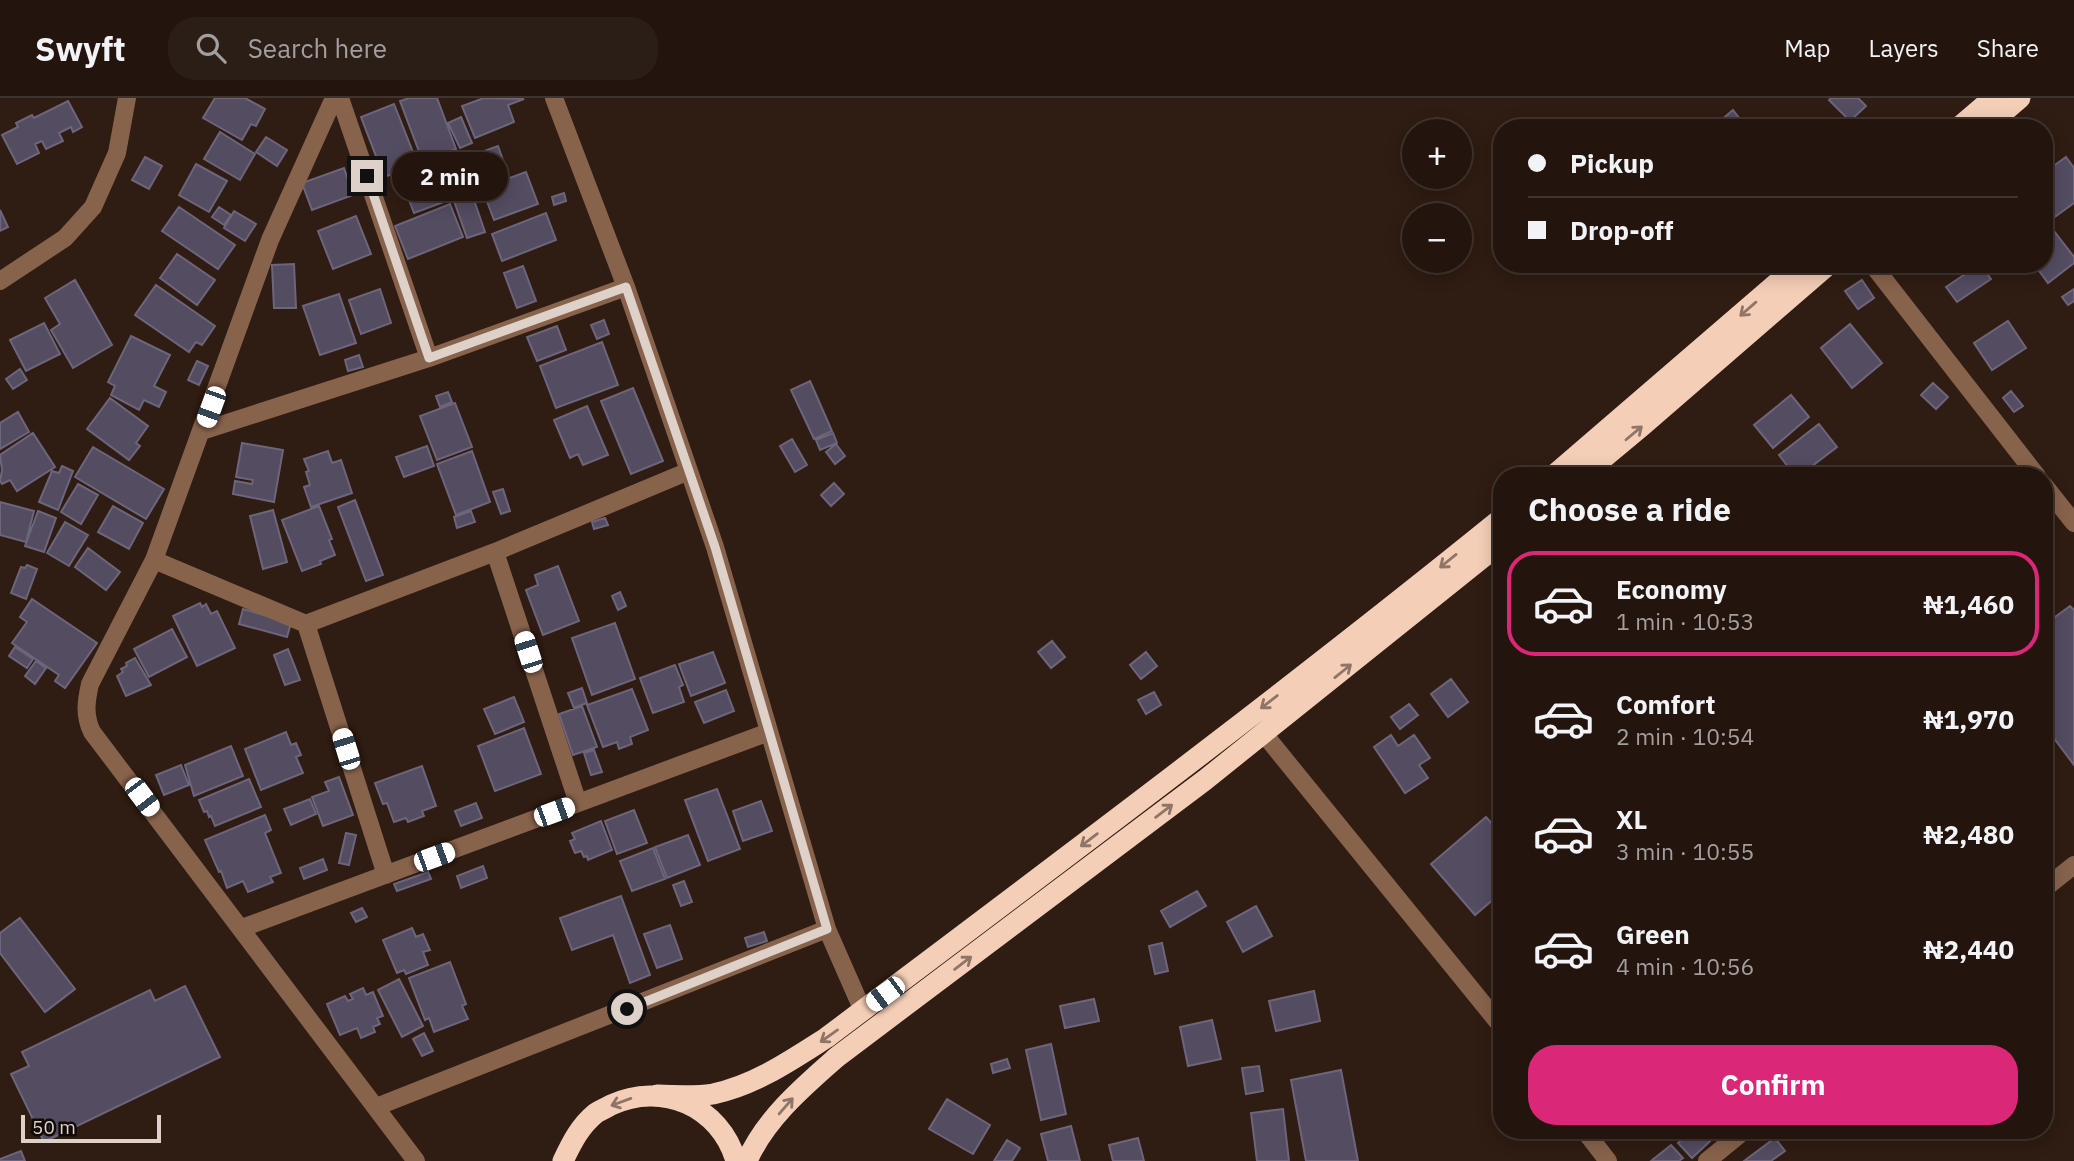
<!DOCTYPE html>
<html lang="en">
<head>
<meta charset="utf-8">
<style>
	:root { --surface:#23150e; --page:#2b1e17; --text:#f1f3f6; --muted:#a39f9e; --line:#40342e; --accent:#db2777 }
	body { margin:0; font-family:"IBM Plex Sans",sans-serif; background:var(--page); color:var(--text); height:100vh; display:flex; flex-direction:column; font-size:26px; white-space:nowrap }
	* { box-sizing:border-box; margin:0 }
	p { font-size:23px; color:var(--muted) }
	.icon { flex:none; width:38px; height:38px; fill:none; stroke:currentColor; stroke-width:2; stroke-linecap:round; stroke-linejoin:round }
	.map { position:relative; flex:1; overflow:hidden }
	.sheet { position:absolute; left:1493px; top:369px; width:560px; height:672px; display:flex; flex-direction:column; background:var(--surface); border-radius:28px; box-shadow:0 4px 18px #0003,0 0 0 2px var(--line) }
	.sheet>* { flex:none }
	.guide { position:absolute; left:1493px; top:21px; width:560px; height:154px; border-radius:28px; box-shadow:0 4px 18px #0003,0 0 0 2px var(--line); display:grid; align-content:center; height:154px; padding:0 35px; background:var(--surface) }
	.fabs { position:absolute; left:1402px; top:21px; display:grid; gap:14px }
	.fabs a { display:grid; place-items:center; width:70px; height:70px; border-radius:50%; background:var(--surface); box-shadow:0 4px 18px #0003,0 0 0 2px var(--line); font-size:35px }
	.scale { position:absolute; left:21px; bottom:18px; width:140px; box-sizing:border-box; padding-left:7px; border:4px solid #ded1ca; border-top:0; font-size:19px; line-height:24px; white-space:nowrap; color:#ded1ca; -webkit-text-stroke:5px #110905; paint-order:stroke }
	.end { position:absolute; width:32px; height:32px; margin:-16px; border:9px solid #ded1ca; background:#111; box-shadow:0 0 0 4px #111 }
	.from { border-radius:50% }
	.bubble { position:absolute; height:49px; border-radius:24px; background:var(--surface); box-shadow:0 4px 18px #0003,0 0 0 2px var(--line); font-size:23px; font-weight:800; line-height:49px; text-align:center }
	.car { position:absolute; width:21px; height:42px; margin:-21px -10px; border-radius:9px; box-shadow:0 0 5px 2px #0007; background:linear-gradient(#fff 24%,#345 0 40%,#fff 0 76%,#345 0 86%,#fff 0) }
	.guide b { display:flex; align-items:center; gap:24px; height:66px; font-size:26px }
	.guide b+b { border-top:2px solid var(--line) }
	.guide i { width:18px; height:18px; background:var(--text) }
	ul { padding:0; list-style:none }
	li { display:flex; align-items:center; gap:21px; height:105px; margin:0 14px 10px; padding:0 21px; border:4px solid transparent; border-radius:28px }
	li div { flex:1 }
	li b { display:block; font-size:26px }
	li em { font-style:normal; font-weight:800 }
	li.on { border-color:var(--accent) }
	li>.icon { width:63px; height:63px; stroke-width:1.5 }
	h2 { padding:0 35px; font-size:32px; line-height:84px }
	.button { display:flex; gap:14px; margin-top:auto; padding:14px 35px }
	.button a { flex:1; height:80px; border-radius:28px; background:var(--accent); color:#fff; font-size:28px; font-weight:800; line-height:80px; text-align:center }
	header { display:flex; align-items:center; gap:42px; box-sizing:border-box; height:98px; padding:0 35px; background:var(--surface); border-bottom:2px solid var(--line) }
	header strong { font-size:33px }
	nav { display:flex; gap:38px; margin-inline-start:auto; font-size:24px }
	.search { width:490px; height:63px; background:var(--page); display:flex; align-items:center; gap:18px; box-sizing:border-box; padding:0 24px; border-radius:28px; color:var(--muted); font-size:26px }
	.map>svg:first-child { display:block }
	.building { fill:#544c61; stroke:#6d657b; stroke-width:2 }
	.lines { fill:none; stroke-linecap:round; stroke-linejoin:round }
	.minor { stroke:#88634c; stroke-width:18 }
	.highway { stroke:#f4ceb7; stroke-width:21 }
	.oneway { stroke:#8e7567 }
	.route { stroke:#ded1ca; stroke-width:9 }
</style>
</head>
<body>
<header>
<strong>Swyft</strong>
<div class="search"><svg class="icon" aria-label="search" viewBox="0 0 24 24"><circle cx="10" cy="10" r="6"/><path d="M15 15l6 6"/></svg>Search here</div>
<nav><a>Map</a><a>Layers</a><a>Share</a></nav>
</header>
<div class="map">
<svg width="2074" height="1063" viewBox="0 0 2074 1063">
	<rect width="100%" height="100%" fill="#2f1c12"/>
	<path class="building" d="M215,0H245L265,11L256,28L251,26L242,42L203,20Z
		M409,0H437L456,51L423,64L400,3Z
		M484,0L524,1L508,7L514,24L475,40L462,8Z
		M1831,0H1858L1866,8L1850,23L1829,2Z
		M68,3L82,29L73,34L71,29L59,35L63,43L46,51L42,43L35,46L39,55L17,66L2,37L18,29L16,25L32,17L34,20Z
		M394,6L418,67L384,79L361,19Z
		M1733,12L1747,30H1712Z
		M461,19L472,45L460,50L448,25Z
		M220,34L255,56L240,82L204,61Z
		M266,39L287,52L277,68L256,54Z
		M498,48L508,76L477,88L467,59Z
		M145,59L162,68L149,91L132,82Z
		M2066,59L2074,70V105L2049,123L2044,116V75Z
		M459,60L471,94L414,115L401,81Z
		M196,66L227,83L209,114L179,97Z
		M344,70L353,97L312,112L302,85Z
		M526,74L538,106L494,122L482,90Z
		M564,95L566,103L554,107L552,99Z
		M472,96L485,134L467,140L454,103Z
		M450,106L463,139L408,161L395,128Z
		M179,109L235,147L218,171L162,133Z
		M219,109L231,117L224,127L212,119Z
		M0,112L8,129L0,133Z
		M234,113L256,126L245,143L224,130Z
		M546,115L556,142L502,163L492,136Z
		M356,118L371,156L333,171L318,133Z
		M2044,120L2074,159V165L2048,185L2034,166H2044Z
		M177,156L215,182L197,207L160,180Z
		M294,166L296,210H274L272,167Z
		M1980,166L1991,181L1957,204L1946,189Z
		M523,168L536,203L517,210L504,175Z
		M75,182L112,247L73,270L51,232L60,226L45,200Z
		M1862,182L1874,200L1858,211L1845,193Z
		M156,187L215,228L202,247L196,244L189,254L135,217Z
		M380,191L391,225L361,236L349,202Z
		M2074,191V203L2068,207L2062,199Z
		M339,196L356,245L320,257L303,208Z
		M604,222L609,236L597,241L591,227Z
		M2008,223L2026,250L1992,272L1974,245Z
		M44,225L60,256L26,273L10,242Z
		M1850,226L1882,265L1852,290L1821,250Z
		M557,228L566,252L537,263L527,239Z
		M131,238L170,257L154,288L166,294L159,309L144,302L139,312L111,297L115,288L108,284Z
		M602,244L618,287L556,310L540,268Z
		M359,257L363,269L348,273L345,262Z
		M197,263L208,268L199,287L188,282Z
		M20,271L27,282L13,291L6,281Z
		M810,283L832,333L814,341L791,292Z
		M1933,285L1948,299L1936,311L1921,297Z
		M633,290L663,363L631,376L601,303Z
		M2011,293L2023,308L2014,314L2003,300Z
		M448,294L452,304L440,309L436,298Z
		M1791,297L1809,319L1773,350L1754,327Z
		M110,300L148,328L136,345L140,348L129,362L87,331Z
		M455,305L472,349L437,362L420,318Z
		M587,308L608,357L583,367L578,356L570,360L554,322Z
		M18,314L29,334L0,351V325Z
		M1819,326L1837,349L1799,378H1795L1779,357Z
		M33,335L55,369L17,393L10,382L2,386L0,383L2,372L0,357Z
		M833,335L837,345L820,352L816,342Z
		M792,341L807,367L795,374L780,348Z
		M242,345L283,352L274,404L233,396L235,383L252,386L253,382L236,379Z
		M836,346L845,358L835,366L826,354Z
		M427,348L434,368L404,379L396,359Z
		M93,349L164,391L146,421L75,379Z
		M328,353L332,365L341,362L352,395L311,409L304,389L310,387L306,374L309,373L304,361Z
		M472,353L490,404L456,417L437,366Z
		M62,368L73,373L58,412L39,404L52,373L59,375Z
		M834,385L844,396L831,408L821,397Z
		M78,386L98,397L81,426L61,414Z
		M503,391L510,413L501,416L493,394Z
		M355,402L383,477L366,483L338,409Z
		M0,404L34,413L26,444L0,437Z
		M113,408L143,425L129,451L98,434Z
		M319,408L332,441L329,442L335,457L320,463L321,466L302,473L282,422Z
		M273,412L287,464L263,471L250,418Z
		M38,413L56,420L44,454L25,448Z
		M471,413L475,424L457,430L454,419Z
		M605,420L608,427L594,431L592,424Z
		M65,424L88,437L69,468L47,455Z
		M88,450L120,474L106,492L75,469Z
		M2044,466L2052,482L2044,486Z
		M27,467L37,471L26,501L11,495L21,469L25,470Z
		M558,468L579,523L543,537L526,492L538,487L535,477Z
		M620,494L626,508L618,512L612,498Z
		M32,501L97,545L65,590L55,583L59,577L12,545L27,524L20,519Z
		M200,505L202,509L206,506L211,516L217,513L235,550L197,568L173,518Z
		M2070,508L2074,512V667L2044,627V527Z
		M243,511L291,525L287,539L239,526Z
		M615,525L635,581L592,597L572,540Z
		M172,531L187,559L149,579L134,551Z
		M1052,543L1065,559L1051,570L1038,554Z
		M15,549L33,561L27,570L9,558Z
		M288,551L300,582L285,587L274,557Z
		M713,554L725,585L691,598L679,566Z
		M1146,554L1157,568L1141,581L1130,567Z
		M135,560L151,587L126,598L117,578L123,574L121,571L127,568L126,565Z
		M36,563L46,570L35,586L25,578Z
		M675,567L683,587L679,589L684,604L653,615L640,580Z
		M1451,581L1468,604L1448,619L1431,596Z
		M582,590L587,605L574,610L568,595Z
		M632,591L648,632L630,639L632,646L619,651L617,644L603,649L587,607Z
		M726,592L734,613L704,625L695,604Z
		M1154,594L1161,607L1146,616L1138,602Z
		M514,599L524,624L495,636L484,611Z
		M1409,606L1418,617L1400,631L1391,619Z
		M582,608L597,649L573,657L559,616Z
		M524,630L541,676L495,693L478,648Z
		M286,634L291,647L296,645L301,657L296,659L303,675L261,692L245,651Z
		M1391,637L1398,648L1414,637L1430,660L1419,667L1428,680L1405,695L1374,649Z
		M231,648L243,678L194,698L185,667Z
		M594,652L602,674L591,677L584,655Z
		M181,667L189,687L164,697L156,677Z
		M422,668L436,708L422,713L424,718L408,724L406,720L394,724L387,705L383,706L375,685Z
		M339,679L353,717L323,728L312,699L329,693L325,684Z
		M249,681L261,709L215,728L211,718L209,719L207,713L204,714L199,702Z
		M717,691L740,751L708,763L685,702Z
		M310,701L316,716L291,727L284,711Z
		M761,703L772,733L743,743L733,713Z
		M476,705L482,720L461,728L455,713Z
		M634,712L647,745L617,756L605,723Z
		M265,717L271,732L265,735L281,775L270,779L273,784L248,794L243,783L227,790L221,773L219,774L205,742Z
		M1486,719L1502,737V794L1475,817L1431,766Z
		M601,723L612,752L588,762L587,758L584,759L581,753L575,755L570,743L575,741L572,735Z
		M346,735L356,737L349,767L339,765Z
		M688,737L700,767L667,780L655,749Z
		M653,750L665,781L632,793L620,763Z
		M323,761L327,772L304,781L300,770Z
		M483,768L487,780L461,790L457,778Z
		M428,774L431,781L397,793L394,786Z
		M684,783L692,804L681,808L673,787Z
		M1197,793L1206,808L1170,829L1161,813Z
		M621,798L650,877L630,885L613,837L572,852L560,820Z
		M1256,808L1272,838L1243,854L1227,824Z
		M362,810L367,819L356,824L351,815Z
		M20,820L75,891L45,914L0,855V835Z
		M670,827L682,861L657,870L644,836Z
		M412,830L416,839L423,836L430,852L423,854L428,867L406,876L404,872L397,875L383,842Z
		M764,834L767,843L748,849L745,840Z
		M1162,845L1168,873L1155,876L1149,848Z
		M450,864L466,906L462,908L468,921L434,934L429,920L425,922L409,880Z
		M399,881L423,928L402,939L378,892Z
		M185,888L220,959L44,1044L11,976L29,968L22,954L150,892L155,903Z
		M363,890L366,897L373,894L383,918L377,920L380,926L373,929L375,934L361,940L357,930L340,937L327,906L345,898L348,903L353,901L350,896Z
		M1314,893L1320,923L1276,933L1269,903Z
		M1094,901L1099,923L1065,930L1060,908Z
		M1212,922L1221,961L1188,968L1180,929Z
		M424,935L433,953L422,958L413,941Z
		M1051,946L1066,1016L1041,1022L1026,952Z
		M1007,961L1010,970L993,975L991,966Z
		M1259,968L1263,993L1246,996L1242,970Z
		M1341,972L1358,1063H1306L1291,982Z
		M947,1001L990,1027L973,1056L929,1031Z
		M1283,1011L1289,1063H1257L1251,1015Z
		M1071,1028L1080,1063H1048L1041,1036Z
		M1691,1032H1722L1692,1060L1678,1045Z
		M1138,1040L1144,1063H1113L1109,1047Z
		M1775,1040L1785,1053L1771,1063H1744Z
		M1007,1042L1020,1050L1012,1063H994Z
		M1671,1047L1683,1060L1679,1063H1651Z
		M21,1053L25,1063H0V1061Z"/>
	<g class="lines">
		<path class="minor" d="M334,0L270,142L154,462L90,586C86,604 84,617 92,634L416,1063
			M340,0L429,260
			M554,0L626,189L715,449L827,831L863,913
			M1872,166L2037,378
			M0,183L65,140L93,109L117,55L127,0
			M202,333L429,260L626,189
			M2044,387L2074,425
			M495,454L578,705
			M154,462L306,526L495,454L689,373
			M306,526L386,777
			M1264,636L1502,929
			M2044,791L2074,767
			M242,830L769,634
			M376,1009L827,831
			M1584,1032L1608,1063
			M1707,1063L1745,1032"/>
		<path class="highway" d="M1958,30L1993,0
			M1985,30L2020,0
			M1553,378L1799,166
			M1582,378L1642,328L1829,166
			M657,997C676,998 695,999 713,996C755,987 790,963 826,940C1053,769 1281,599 1502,420
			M563,1063C572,1044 580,1028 596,1015C601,1012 606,1010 611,1007C662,983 720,1008 736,1063
			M747,1063C765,1021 804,988 837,959L1205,682L1502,444"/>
	</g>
	<defs><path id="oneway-shaft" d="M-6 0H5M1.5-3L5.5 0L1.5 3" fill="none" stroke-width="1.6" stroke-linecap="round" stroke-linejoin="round" transform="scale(1.75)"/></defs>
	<g class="oneway">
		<use href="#oneway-shaft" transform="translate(1748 211) rotate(139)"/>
		<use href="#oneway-shaft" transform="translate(1634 335) rotate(-40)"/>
		<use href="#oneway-shaft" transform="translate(1448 463) rotate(141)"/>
		<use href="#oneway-shaft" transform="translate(1343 573) rotate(-39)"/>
		<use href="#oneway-shaft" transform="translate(1269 604) rotate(142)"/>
		<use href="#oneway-shaft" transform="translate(1164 713) rotate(-37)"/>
		<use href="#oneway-shaft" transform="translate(1089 742) rotate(143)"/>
		<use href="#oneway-shaft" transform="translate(963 865) rotate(-37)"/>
		<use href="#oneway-shaft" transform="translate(829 938) rotate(145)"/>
		<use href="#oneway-shaft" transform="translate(621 1004) rotate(160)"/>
		<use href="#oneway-shaft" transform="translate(786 1008) rotate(-49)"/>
	</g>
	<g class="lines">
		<path class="route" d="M367,78L429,260L626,189L715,449L827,831L627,911"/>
	</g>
</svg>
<div class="fabs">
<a>+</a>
<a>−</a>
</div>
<div class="scale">50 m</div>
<i class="end from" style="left:627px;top:911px"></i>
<i class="end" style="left:367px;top:78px"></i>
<div class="bubble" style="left:392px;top:54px;width:116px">2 min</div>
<i class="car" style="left:211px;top:309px;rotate:200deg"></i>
<i class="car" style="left:528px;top:554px;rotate:342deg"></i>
<i class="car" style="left:346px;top:651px;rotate:343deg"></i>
<i class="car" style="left:142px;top:699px;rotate:143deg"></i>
<i class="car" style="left:554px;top:714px;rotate:70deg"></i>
<i class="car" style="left:434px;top:759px;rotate:70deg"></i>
<i class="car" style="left:885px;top:896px;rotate:233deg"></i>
<div class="guide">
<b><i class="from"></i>Pickup</b>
<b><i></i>Drop-off</b>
</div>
<section class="sheet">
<h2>Choose a ride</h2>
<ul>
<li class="on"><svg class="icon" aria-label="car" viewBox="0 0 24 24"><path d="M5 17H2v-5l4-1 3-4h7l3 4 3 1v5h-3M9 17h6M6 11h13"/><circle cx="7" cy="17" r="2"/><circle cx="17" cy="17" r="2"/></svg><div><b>Economy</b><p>1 min · 10:53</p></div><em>₦1,460</em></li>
<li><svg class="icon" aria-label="car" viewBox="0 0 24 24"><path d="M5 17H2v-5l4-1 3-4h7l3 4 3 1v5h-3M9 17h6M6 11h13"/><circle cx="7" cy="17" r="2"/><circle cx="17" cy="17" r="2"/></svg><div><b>Comfort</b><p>2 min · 10:54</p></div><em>₦1,970</em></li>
<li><svg class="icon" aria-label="car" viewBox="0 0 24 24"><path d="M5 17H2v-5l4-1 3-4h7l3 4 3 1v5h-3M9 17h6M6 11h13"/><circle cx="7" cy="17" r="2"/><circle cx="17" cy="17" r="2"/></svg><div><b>XL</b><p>3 min · 10:55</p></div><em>₦2,480</em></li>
<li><svg class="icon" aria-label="car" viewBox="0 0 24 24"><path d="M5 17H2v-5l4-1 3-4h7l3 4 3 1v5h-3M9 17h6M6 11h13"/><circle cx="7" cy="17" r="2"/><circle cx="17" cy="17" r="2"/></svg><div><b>Green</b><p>4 min · 10:56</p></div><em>₦2,440</em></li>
</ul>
<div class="button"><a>Confirm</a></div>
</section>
</div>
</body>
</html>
